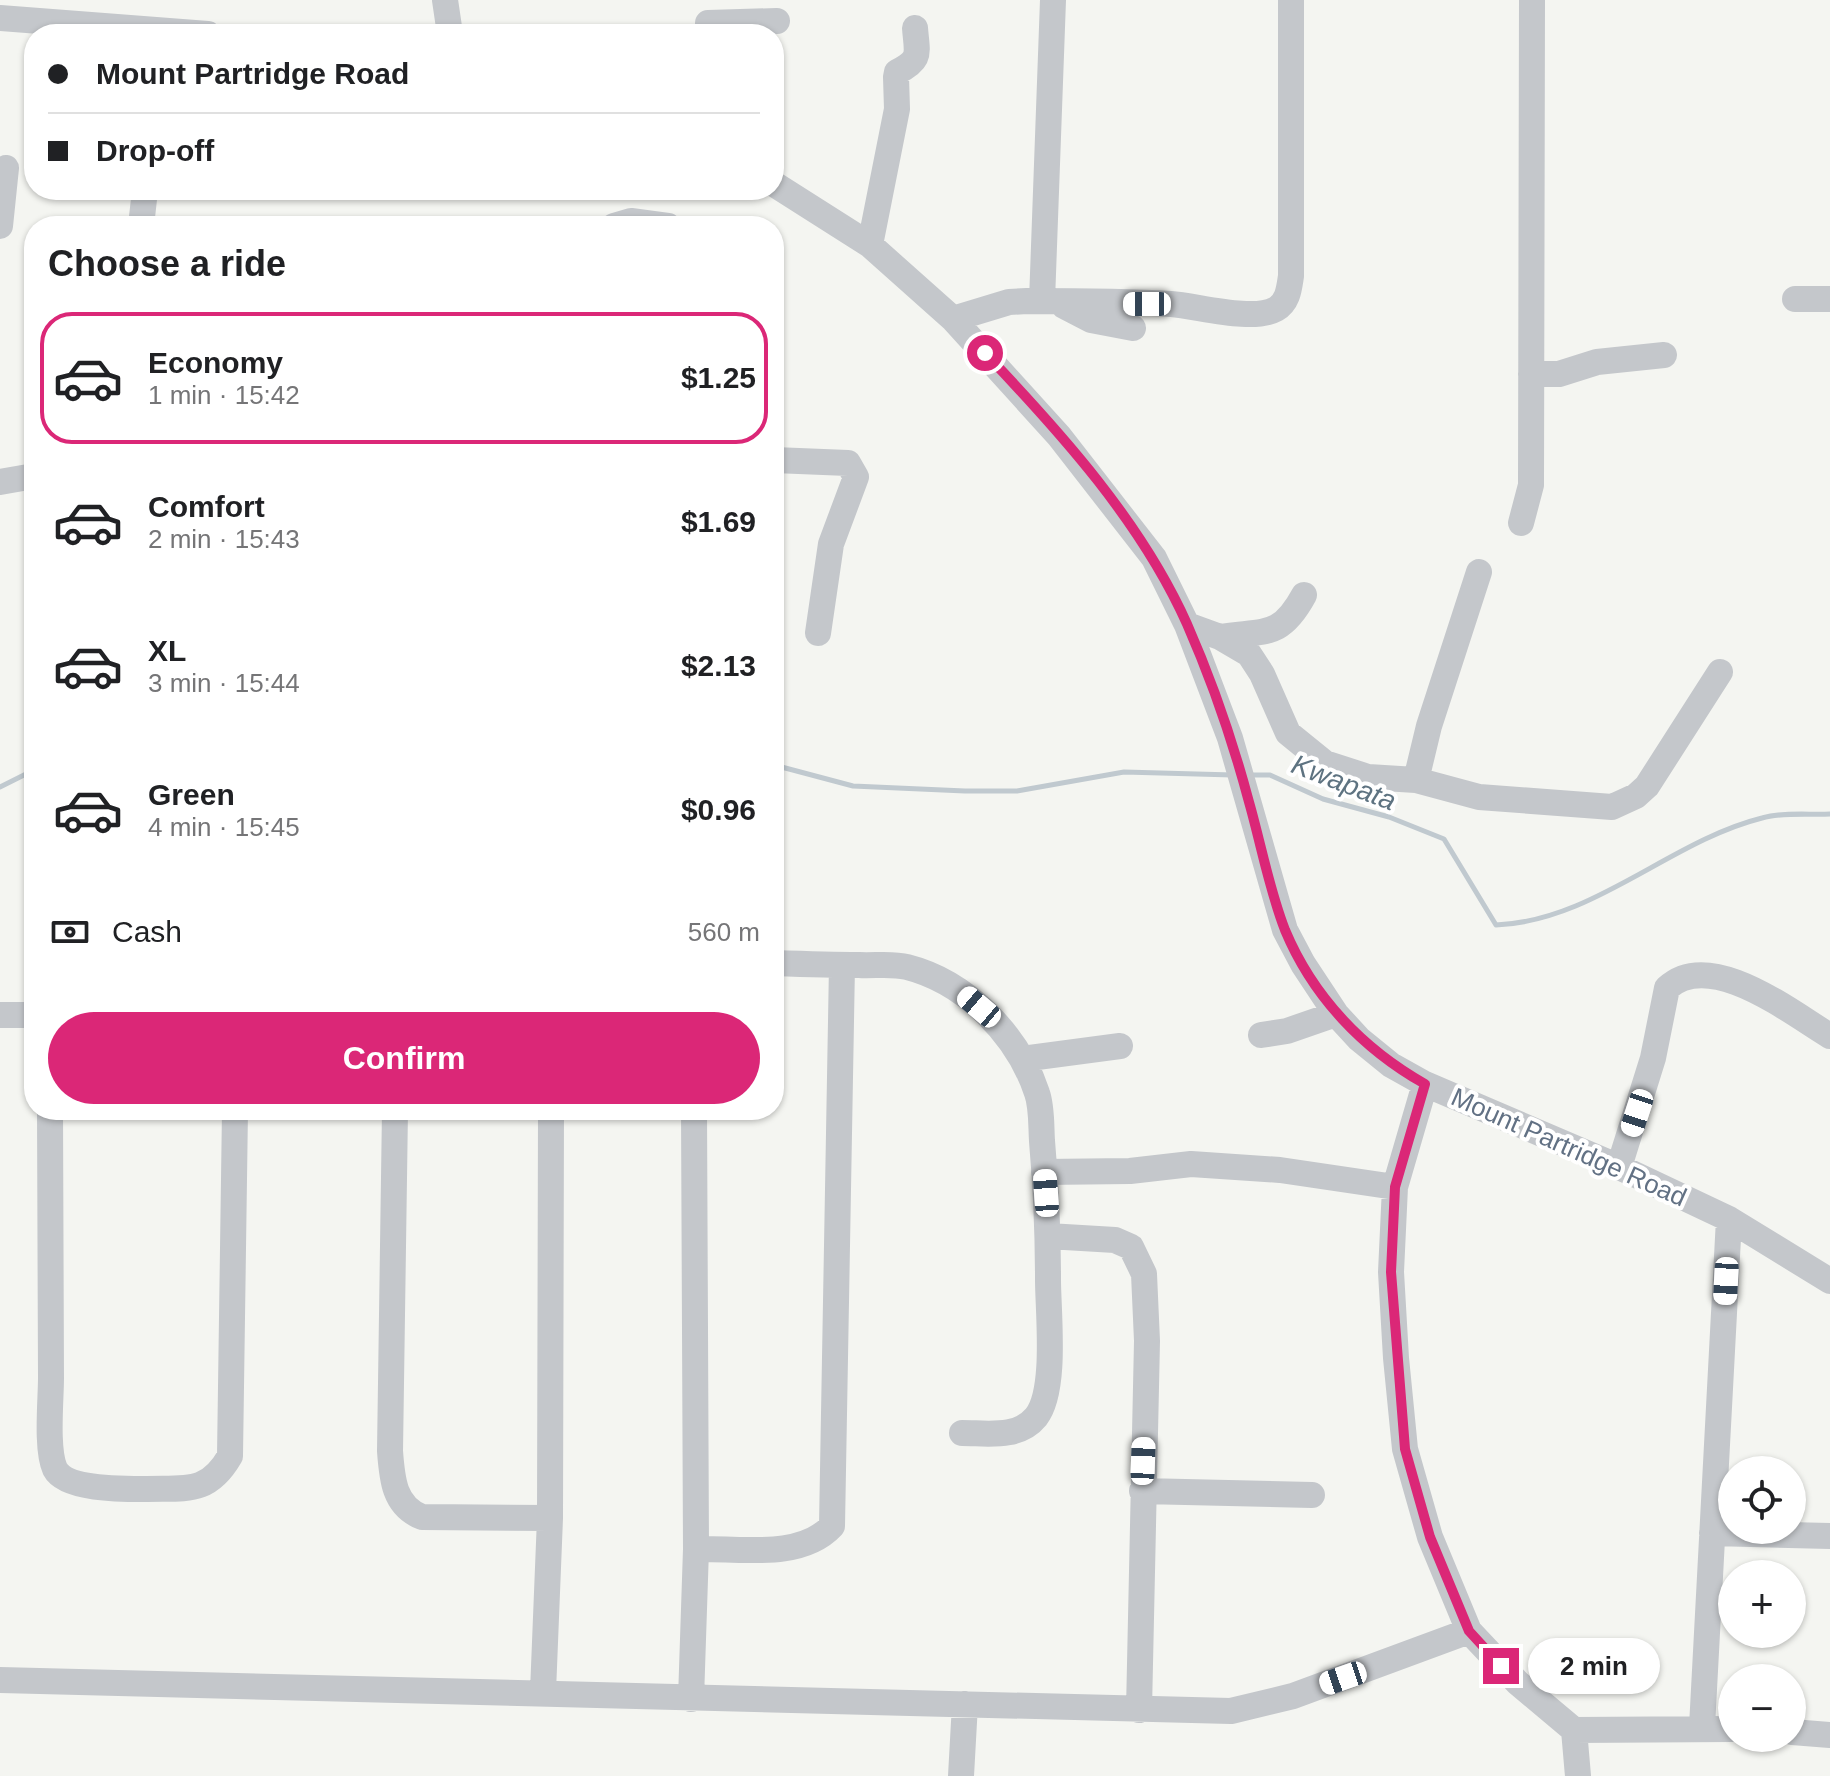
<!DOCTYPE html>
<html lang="en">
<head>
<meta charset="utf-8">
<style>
	:root { --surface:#fff; --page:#f2f2f2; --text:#202124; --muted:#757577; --line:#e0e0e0; --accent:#db2777 }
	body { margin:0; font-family:Helvetica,sans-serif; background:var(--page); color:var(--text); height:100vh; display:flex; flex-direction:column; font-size:30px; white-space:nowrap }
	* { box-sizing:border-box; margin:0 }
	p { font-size:26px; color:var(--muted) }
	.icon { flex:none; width:44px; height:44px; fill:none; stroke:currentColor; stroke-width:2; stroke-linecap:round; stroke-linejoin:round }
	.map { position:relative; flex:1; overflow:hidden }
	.drawer { position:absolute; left:24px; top:216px; width:760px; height:904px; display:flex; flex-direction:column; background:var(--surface); border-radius:32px; box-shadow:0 2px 6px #0004 }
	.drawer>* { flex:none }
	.guide { position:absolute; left:24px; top:24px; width:760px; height:176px; border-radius:32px; box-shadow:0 2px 6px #0004; display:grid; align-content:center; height:176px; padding:0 24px; background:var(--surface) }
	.tools { position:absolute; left:1718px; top:1456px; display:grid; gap:16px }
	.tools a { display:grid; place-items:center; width:88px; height:88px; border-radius:50%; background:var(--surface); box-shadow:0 2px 6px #0004; font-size:40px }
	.end { position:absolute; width:36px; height:36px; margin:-18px; border:10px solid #db2777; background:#fff; box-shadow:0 0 0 4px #fff }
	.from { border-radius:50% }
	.bubble { position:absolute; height:56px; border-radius:28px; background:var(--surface); box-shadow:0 2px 6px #0004; font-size:26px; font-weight:700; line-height:56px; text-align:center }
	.car { position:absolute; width:24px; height:48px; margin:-24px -12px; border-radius:10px; box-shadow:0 0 6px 2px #0007; background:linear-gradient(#fff 24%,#345 0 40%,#fff 0 76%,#345 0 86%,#fff 0) }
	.guide b { display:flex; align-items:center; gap:28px; height:76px; font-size:30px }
	.guide b+b { border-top:2px solid var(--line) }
	.guide i { width:20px; height:20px; background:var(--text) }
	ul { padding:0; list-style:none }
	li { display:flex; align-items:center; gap:24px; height:132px; margin:0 16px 12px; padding:0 8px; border:4px solid transparent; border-radius:32px }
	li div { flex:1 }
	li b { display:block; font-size:30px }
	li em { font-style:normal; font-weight:700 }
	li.selected { border-color:var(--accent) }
	li>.icon { width:72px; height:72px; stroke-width:1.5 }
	h2 { padding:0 24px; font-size:36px; line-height:96px }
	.pay { display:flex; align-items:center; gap:20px; height:88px; padding:0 24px; font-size:30px }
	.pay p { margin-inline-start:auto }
	.button { display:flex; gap:16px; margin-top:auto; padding:16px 24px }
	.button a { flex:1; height:92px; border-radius:48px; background:var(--accent); color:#fff; font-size:32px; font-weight:700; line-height:92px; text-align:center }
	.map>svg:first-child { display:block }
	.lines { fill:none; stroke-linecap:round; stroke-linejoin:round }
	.stream { stroke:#c0c9cf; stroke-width:5 }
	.minor { stroke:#c4c7cb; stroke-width:26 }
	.route { stroke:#db2777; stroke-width:10 }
	.labels { text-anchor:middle; stroke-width:8; stroke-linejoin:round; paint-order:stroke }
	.street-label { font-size:26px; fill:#627184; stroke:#fff }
	.water-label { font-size:28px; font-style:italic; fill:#5e7381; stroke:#fff }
</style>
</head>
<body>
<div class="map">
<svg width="1830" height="1776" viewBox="0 0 1830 1776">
	<rect width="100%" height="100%" fill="#f4f5f1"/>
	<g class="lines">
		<path class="stream" d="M774,765L853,786L965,791H1017L1124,772L1233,775
			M1251,775H1270L1323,799L1389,817L1444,839L1496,925C1594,921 1670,841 1762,818C1783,812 1809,815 1830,814
			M0,787L34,770"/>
		<path class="minor" d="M445,0L450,34
			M0,18L208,34
			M708,23L777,21
			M774,184L870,245L953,319L1059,436L1154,558L1187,625L1230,738L1285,930L1303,964L1336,1014L1359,1039L1391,1065L1425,1084L1619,1167L1729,1219L1830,1281
			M0,226L6,168
			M141,226L145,190
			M614,226L631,221L668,226
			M870,245L897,109L896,77L897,72C922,59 917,54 915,28
			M1795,299H1830
			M1042,301L1053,0
			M1064,306L1091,320L1133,328
			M953,319L1009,302L1027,301C1075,301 1124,301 1171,304C1198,306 1253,322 1276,309C1288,302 1289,289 1291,276V0
			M1531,374H1559L1597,362L1664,355
			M774,460L848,463L856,477L831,544L818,633
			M0,482L34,476
			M1521,523L1531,485L1532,0
			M1187,625L1220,637L1249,654L1262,674L1288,733L1325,763L1368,777L1416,780L1479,797L1612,807L1636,796L1647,786L1720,672
			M1220,637C1265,630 1280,639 1304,595
			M1416,780L1429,726L1479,572
			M774,963C802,964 830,965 859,965C874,966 892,963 907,967C966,982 1018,1035 1037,1093C1042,1107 1041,1125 1042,1141C1046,1187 1048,1233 1048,1280C1048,1312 1057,1391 1036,1417C1018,1439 987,1433 962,1433
			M0,1015H34
			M1261,1035L1287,1031L1336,1014
			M1022,1059L1120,1046
			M1425,1084L1395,1187L1391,1272L1396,1358L1405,1449L1430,1537L1469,1631L1518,1683L1574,1730L1732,1729
			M50,1110C50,1199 50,1288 51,1378C51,1400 46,1449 55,1469C66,1490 125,1489 147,1489C187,1488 208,1494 230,1456L235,1110
			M395,1110L390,1451C392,1479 394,1506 422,1517L550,1518
			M1619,1167L1653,1058L1667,988C1710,948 1790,1012 1830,1036
			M1044,1172L1130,1171L1191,1164L1280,1170L1395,1187
			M1048,1236L1115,1240L1131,1247L1144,1274L1147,1341L1139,1710
			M1142,1491L1312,1495
			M1712,1533L1830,1536
			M696,1549C739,1548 800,1560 832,1526L842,965
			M0,1680L1231,1711L1293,1696L1469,1631
			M543,1692L550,1518L551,1110
			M691,1699L696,1549L694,1110
			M1702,1727L1729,1219
			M1574,1730L1578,1776
			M1792,1732L1830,1735
			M961,1776L965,1704"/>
	</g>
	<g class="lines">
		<path class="route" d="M985,353C1062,434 1142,523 1187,624C1212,681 1233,742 1249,802C1261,844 1269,889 1285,930C1313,997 1363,1049 1425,1084L1395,1187L1391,1272L1405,1449L1430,1537L1469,1631L1501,1666"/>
	</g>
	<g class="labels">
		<g class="street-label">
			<text transform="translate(1569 1147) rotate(24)" y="9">Mount Partridge Road</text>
		</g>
		<g class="water-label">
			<text transform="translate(1344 782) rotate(21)" y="10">Kwapata</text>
		</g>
	</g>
</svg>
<div class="tools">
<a><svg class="icon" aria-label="locate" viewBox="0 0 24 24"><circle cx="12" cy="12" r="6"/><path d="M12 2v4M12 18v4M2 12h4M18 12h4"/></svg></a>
<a>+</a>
<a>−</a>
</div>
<i class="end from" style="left:985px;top:353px"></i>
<i class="end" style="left:1501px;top:1666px"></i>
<div class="bubble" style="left:1528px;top:1638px;width:132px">2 min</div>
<i class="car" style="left:1147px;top:304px;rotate:270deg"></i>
<i class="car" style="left:979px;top:1007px;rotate:310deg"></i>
<i class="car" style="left:1637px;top:1113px;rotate:198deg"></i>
<i class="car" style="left:1046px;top:1193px;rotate:356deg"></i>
<i class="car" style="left:1726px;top:1281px;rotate:183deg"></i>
<i class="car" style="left:1143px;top:1461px;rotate:2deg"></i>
<i class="car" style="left:1343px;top:1678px;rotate:251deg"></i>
<div class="guide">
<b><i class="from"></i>Mount Partridge Road</b>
<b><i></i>Drop-off</b>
</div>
<section class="drawer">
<h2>Choose a ride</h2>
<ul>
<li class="selected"><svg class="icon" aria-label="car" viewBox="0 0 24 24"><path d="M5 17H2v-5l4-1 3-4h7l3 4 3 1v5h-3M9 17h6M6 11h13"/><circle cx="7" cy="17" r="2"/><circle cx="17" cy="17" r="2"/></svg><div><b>Economy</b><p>1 min · 15:42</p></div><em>$1.25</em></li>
<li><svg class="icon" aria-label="car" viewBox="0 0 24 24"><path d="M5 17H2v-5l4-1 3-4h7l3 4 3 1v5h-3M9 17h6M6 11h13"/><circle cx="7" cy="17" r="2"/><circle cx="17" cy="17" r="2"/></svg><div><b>Comfort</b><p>2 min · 15:43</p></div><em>$1.69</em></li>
<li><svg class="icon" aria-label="car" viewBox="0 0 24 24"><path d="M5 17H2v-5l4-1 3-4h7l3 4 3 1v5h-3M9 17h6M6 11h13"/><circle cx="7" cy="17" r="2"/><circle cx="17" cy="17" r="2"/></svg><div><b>XL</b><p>3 min · 15:44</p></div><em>$2.13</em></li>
<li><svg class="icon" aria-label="car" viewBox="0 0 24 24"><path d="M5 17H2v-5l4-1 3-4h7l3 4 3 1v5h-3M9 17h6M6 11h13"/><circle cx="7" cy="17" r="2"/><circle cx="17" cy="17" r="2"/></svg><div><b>Green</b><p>4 min · 15:45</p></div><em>$0.96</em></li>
</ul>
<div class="pay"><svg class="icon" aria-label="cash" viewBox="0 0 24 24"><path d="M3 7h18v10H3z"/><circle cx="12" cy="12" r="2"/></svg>Cash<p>560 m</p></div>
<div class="button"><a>Confirm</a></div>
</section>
</div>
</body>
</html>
